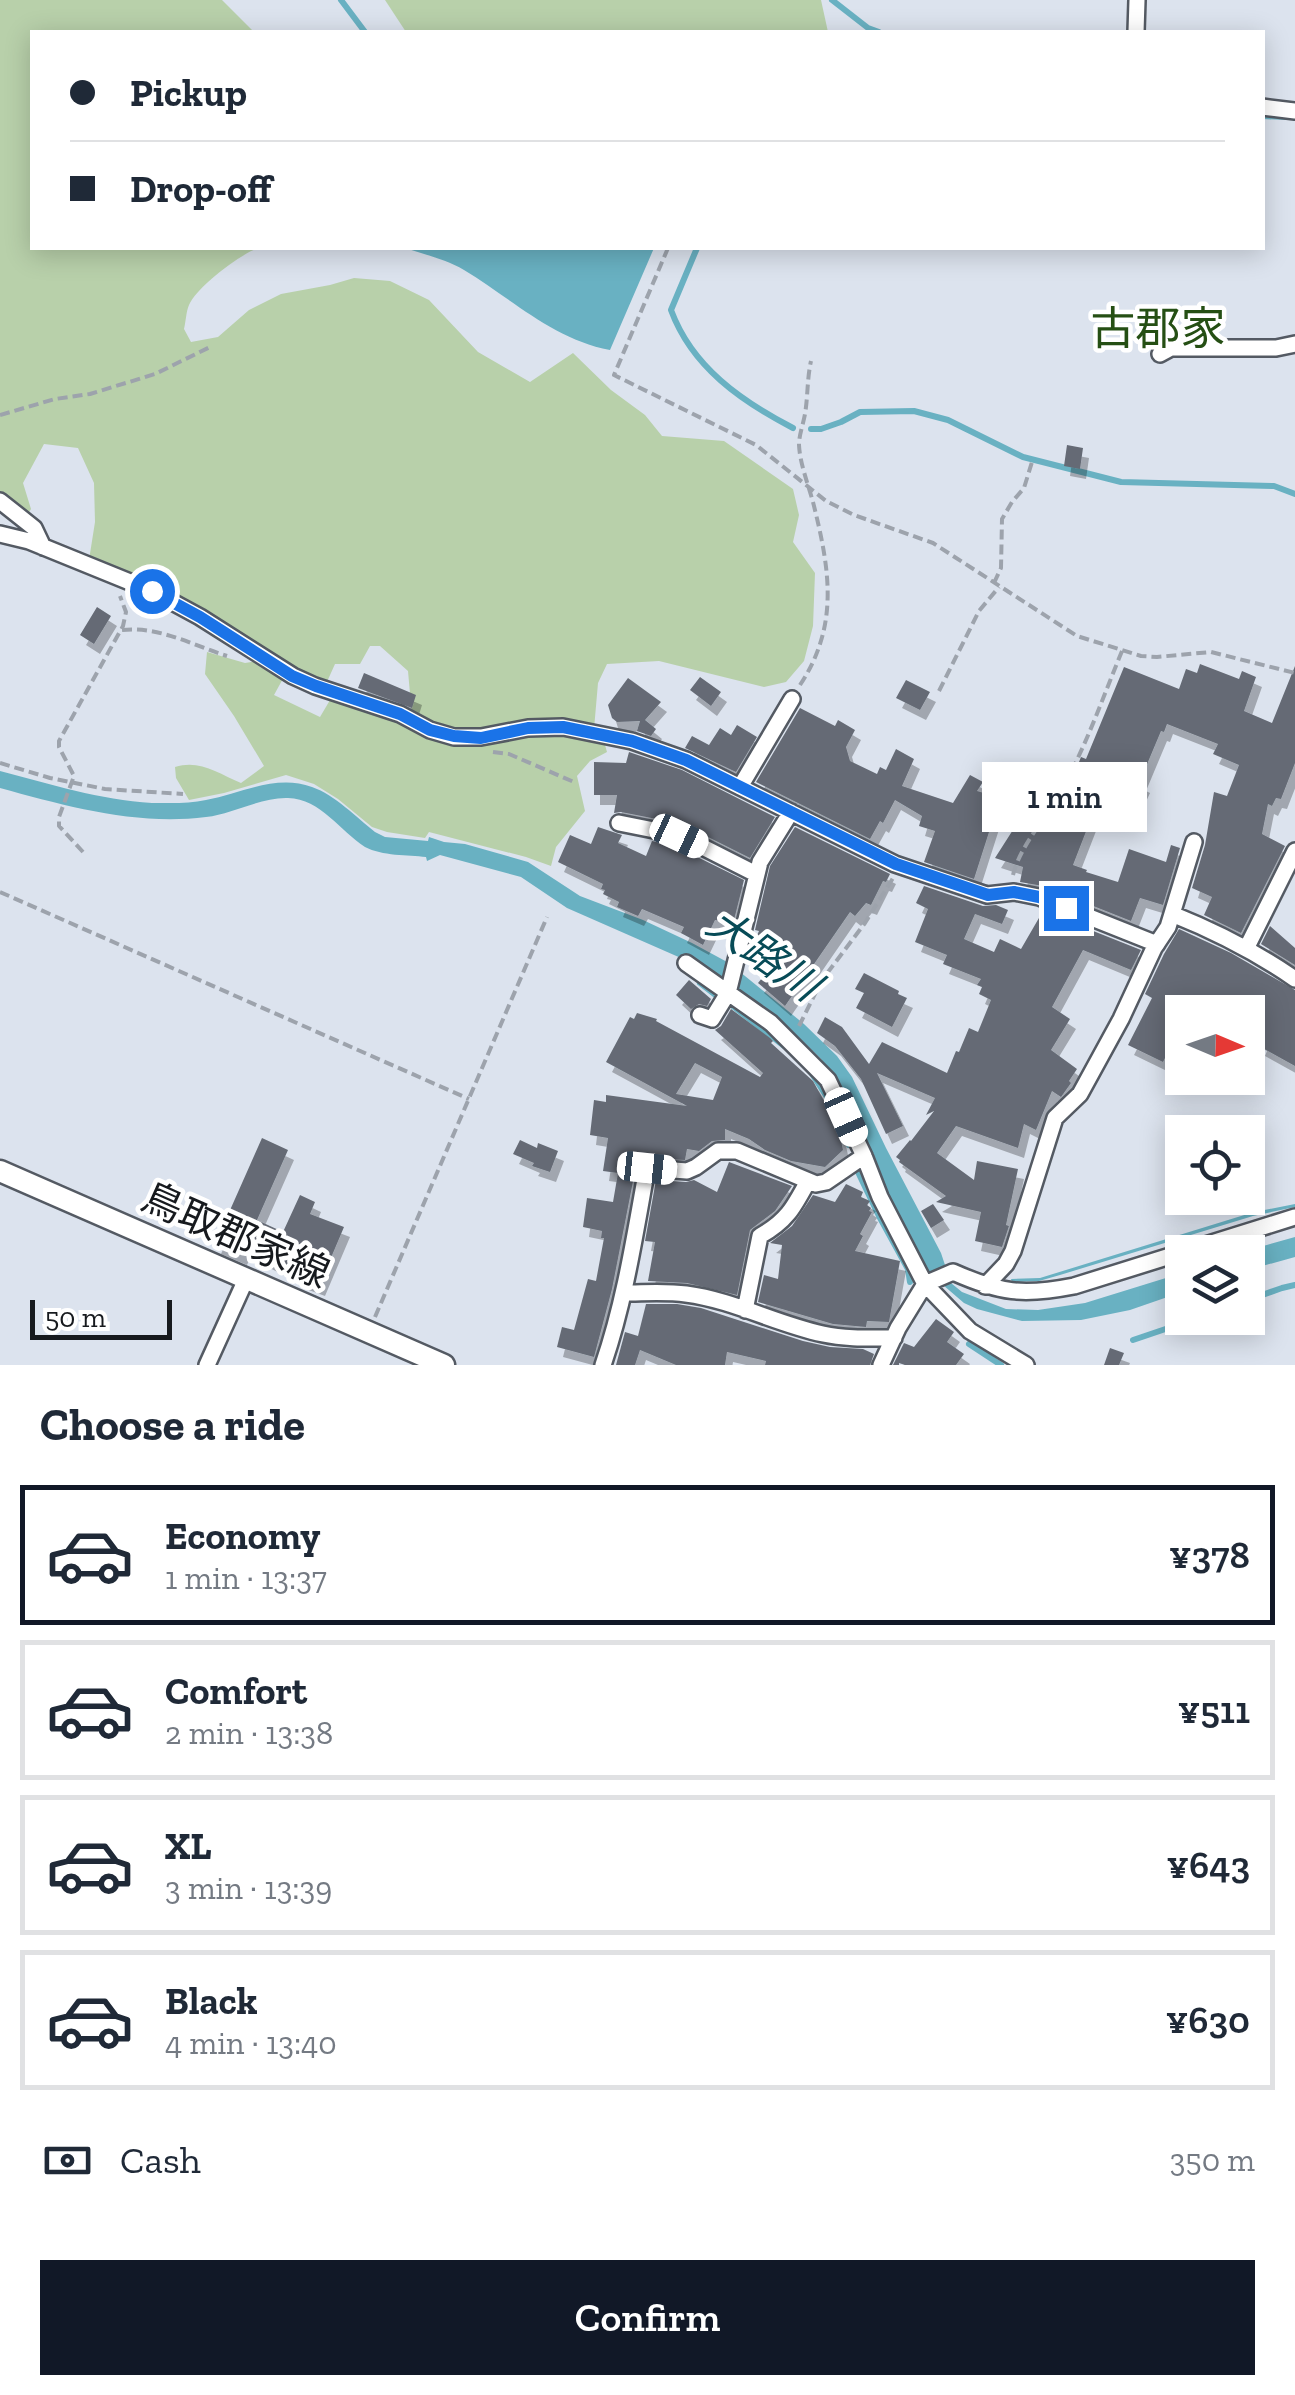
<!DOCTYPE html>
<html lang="en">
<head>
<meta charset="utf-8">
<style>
	:root { --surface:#fff; --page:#f6f6f7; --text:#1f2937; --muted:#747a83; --line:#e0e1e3; --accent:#111827 }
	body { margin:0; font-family:"Zilla Slab","Noto Sans JP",serif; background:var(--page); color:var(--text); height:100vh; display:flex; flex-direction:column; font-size:38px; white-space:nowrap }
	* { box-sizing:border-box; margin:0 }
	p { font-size:32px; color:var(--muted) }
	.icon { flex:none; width:55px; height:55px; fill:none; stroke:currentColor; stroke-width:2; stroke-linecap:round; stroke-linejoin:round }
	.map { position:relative; height:1365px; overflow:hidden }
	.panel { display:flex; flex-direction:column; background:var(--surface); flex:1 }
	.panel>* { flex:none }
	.hud { position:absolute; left:30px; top:30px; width:1235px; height:220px; border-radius:0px; box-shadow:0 5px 25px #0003; display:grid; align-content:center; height:220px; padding:0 40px; background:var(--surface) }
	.needle { width:65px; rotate:92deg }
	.buttons { position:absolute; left:1165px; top:995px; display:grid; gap:20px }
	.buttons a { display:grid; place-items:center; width:100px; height:100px; border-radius:0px; background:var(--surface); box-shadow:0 5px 25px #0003; font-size:50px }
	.scale { position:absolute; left:30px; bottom:25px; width:142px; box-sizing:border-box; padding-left:10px; border:5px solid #171a1e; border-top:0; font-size:28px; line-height:35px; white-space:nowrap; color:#171a1e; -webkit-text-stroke:8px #fff; paint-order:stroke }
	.end { position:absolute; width:45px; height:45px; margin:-22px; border:12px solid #1a73e8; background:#fff; box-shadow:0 0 0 5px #fff }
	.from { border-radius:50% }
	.bubble { position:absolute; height:70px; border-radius:0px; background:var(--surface); box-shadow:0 5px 25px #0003; font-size:32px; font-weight:600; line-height:70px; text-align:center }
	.car { position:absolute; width:30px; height:60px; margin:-30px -15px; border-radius:12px; box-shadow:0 0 8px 2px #0007; background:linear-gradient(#fff 24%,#345 0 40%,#fff 0 76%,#345 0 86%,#fff 0) }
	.hud b { display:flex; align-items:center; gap:35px; height:95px; font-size:38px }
	.hud b+b { border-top:2px solid var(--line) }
	.hud i { width:25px; height:25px; background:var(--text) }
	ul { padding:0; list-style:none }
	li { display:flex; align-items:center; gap:30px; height:140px; margin:0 20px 15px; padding:0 20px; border:5px solid var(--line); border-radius:0px }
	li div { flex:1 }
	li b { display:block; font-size:38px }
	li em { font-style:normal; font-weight:600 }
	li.current { border-color:var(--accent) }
	li>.icon { width:90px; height:90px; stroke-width:1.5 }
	h2 { padding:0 40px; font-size:45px; line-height:120px }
	.pay { display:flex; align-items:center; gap:25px; height:110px; padding:0 40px; font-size:38px }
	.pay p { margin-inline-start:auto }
	.cta { display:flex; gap:20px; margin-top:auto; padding:20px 40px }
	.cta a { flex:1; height:115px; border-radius:0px; background:var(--accent); color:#fff; font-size:40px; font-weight:600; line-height:115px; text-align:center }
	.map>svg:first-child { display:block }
	.green { fill:#b8d0aa }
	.water { fill:#69b1c2 }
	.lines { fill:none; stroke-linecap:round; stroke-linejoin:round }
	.stream { stroke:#69b1c2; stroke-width:6 }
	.building { fill:#656b75; fill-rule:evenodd; filter:url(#shadow) }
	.street-casing { stroke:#545a63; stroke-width:20 }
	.secondary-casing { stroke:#545a63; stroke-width:25 }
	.path { stroke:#9da3ac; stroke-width:4; stroke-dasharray:10 5; stroke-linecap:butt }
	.street { stroke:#fff; stroke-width:15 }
	.secondary { stroke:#fff; stroke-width:20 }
	.route { stroke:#1a73e8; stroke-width:12 }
	.labels { text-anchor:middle; stroke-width:9; stroke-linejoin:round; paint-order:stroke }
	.street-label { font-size:40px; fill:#171a1e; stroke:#fff }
	.water-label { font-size:42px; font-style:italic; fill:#074b57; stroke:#fff }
	.quarter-label { font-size:45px; fill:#254f14; stroke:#fff }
</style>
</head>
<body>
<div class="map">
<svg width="1295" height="1365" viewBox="0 0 1295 1365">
	<defs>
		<filter id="shadow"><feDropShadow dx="6" dy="10" stdDeviation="0" flood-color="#0004"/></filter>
	</defs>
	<rect width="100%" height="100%" fill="#dce3ee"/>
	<path class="green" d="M0,0H222L254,32H32V248H258C239,255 197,287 189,305C186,312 186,321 184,329L191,342L218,337L249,310L281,294L330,285L354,278L390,281L429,300L478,352L530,382L573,353L611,390L645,415L662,436L724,441L793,489L799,515L793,542L815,573L813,626L804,661L786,682L764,687L659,661L607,664L598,683L594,729L485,733L450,731L412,716L408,671L380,646H370L360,664H335L326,684L318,682L89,560L95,522L94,483L78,448L44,444L23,483L31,509L26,517L0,497Z
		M385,0H821L828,32H406Z
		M207,652L245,663L257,661L285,675L274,695L320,717L333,695L424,731H534L603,738L607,752L590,761L577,776L585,811L556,847L551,866L526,857L429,832L425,838L387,832L372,827L338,799L314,784L286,775L224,793L189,800L176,778L175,767C199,759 218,773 241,783L264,766L234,716L205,674Z"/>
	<path class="water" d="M405,248H654L610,350C553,339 512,299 464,270C446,259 425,255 405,248Z
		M0,771C50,784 100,800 152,803C170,803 189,804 206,800C242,793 276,774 312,787C335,795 356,817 375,832L385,837L428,841L429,837L444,842L465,844L528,862L580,896L643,920L692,943L729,963L804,1024L837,1056L852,1077L886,1148L941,1253L951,1283L962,1292L1006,1309L1038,1310L1085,1303L1182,1273V1292L1130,1310L1081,1320L1022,1321L977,1309L964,1303L929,1273L894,1209L838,1082L821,1059L791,1030L739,991L690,962L567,908L521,877L440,855L427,861L426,857C408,855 382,856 365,847C340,831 321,799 288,798C261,797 233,814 206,817C136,826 66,806 0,788Z
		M1295,1204V1207L1253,1216L1060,1275L1039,1281L1012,1282L1011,1279L1040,1278L1254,1212Z
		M1295,1237V1257L1248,1270V1252H1242Z"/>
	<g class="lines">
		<path class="stream" d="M341,0L365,32
			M832,0L868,28L879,32
			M1262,116L1286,117
			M697,248L671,310C692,367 741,401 793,428
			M811,429H821L841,422L860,412L914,411L948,420L1023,457L1121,482L1274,486L1295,494
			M700,983L718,997
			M734,1007L784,1046
			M811,1072L833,1106L849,1145
			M858,1172L879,1216L908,1269L910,1282
			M1248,1300L1282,1288L1295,1285
			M1133,1340L1198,1318
			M969,1344L1001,1365"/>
	</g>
	<path class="building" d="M1067,445L1083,448L1080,469L1064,466Z
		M97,607L111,616L94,644L80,635Z
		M1200,664L1239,679L1242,671L1256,677L1244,711L1272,723L1295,666V763L1281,799L1276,798L1272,806L1268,804L1262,834L1285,846L1241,933L1204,915L1212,897L1192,888L1205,845L1214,792L1227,796L1239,765L1213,754L1218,744L1167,724L1164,732L1161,731L1140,781L1144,783L1133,807L1106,795L1096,818L1092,816L1073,865L1087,870L1086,872L1118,882L1129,849L1166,862L1171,845L1180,848L1163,905L1140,898L1131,921L1043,886L1020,882L1023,867L995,858L1034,797L1064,816L1081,774L1075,772L1081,757L1086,759L1124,667L1179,689L1186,669L1197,673Z
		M364,673L416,695L412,708L358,688Z
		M700,677L721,692L711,706L690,690Z
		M628,678L661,702L645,720L656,729L651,736L637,731L640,721L617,722L612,718L608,705Z
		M906,680L930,692L920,710L896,698Z
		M800,708L835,726L838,720L855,730L846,747L850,761L877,774L880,767L886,770L896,749L914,759L902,786L953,803L970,775L983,782L977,791L998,797L996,806L997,807L974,879L924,862L935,831L919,826L922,816L895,800L883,823L880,821L870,839L756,782Z
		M737,725L757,737L736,772L685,748L692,736L709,745L720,728L731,735Z
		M629,752L682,770L775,817L750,858L682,824L621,812L614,813L617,795H594V762L626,763Z
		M598,827L622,835L618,843L646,856L652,841L675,846L744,880L733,924L715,920L703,945L681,933L684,927L642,909L638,916L617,907L619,902L603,894L605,890L601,889L603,884L558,862L570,835L591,844Z
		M795,827L890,874L886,882L883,881L871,905L866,903L855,916L850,912L785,1006L758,983L773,965L750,951L759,931L755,930L770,866Z
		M924,886L983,906L996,905L1008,910L1002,924L975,914L964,939L994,952L1000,939L1021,949L1043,911L1141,950L1131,970L1083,950L1052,1007L1070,1019L1051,1050L1077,1069L1069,1081L1071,1083L1061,1097L1052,1091L1036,1130L1024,1124L1018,1148L956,1126L937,1153L974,1180L977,1161L1018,1169L1006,1225L1009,1226L1002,1247L975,1241L981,1212L936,1202L946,1196L899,1162L900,1160L896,1157L910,1140L911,1141L934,1111L926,1115L935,1098L877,1073L903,1126L886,1134L861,1079L835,1046L817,1033L825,1017L842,1027L869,1064L882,1042L947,1073L956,1051L959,1052L969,1028L978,1032L991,1000L979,994L982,987L977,985L981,979L943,964L947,955L915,942L928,909L916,903Z
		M1270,926L1295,948V965L1261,944Z
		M1179,929L1231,953L1295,990V1066L1259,1046L1261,1041L1248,1034V1012H1182V1024L1163,1062L1128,1045L1152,998L1145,994L1164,954Z
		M864,973L899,991L898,994L907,998L892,1027L856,1008L864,993L855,989Z
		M689,980L711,999L707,1006L699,1004L691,1009L676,995Z
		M731,1009L770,1038L773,1041L771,1043L813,1081L838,1126L843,1150L825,1167L791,1161L765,1150L749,1139L725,1129V1140L712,1141L699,1151L687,1149L685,1160L642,1158L636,1166L612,1289L594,1357L557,1347L562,1327L574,1330L588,1279L596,1281L604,1238H601L602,1231L583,1227L587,1198L613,1202L618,1173L603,1171L608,1138L590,1135L594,1100L606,1102V1095L687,1106L606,1062L630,1017L634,1019L637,1013L657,1019L656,1021L760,1077L763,1073L715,1030L721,1026ZM695,1063L722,1077L713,1100L676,1094Z
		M262,1138L288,1150L257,1220L283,1232L300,1195L315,1202L310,1214L344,1227L319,1286L300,1279L301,1277L244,1248L241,1255L215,1244Z
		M520,1140L537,1148L538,1143L558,1151L550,1172L532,1166L534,1163L513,1154Z
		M729,1162L792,1186L775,1211L750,1230L737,1295L687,1283L648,1281L655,1242L645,1241L656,1180L686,1182L694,1180L717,1192Z
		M846,1184L863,1192L861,1197L870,1201L867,1205L871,1208L869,1211L872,1212L860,1234L863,1236L855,1251L900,1261L889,1322L867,1321L866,1327L833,1324L758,1302L764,1275L778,1279L782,1245L770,1243L792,1226L813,1195L835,1202Z
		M933,1204L944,1220L931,1228L921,1211Z
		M646,1304H677L701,1308L803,1341L830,1347L863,1349L874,1354L870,1365H765L766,1361L727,1352L725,1365H676L640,1350L635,1365H616L625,1332L638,1336Z
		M936,1319L954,1332L947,1342L964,1354L956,1365H905L899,1363V1365H893L904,1343L914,1347Z
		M1110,1348L1124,1353L1119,1365H1104Z"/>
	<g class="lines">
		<g class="street-casing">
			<path id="street" d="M1136,32L1137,0
				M1262,107L1295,111
				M1160,354L1171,348H1276L1295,344
				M0,501L34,528L43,547
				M0,534L29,541L152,591L200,617L293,676L315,686L400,714L430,730L454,737H481L528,728L563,727L632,741L686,760L895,864L987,895L1014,892L1039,897L1157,944
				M740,787L792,699
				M619,823L679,835L756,874
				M1172,914C1217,932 1256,952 1295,979
				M1247,947L1295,851
				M686,963L771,1023L828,1080L864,1156L880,1197L925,1284L970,1331L1026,1365
				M700,1015L712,1019L728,993L760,862L791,812
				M985,1286L1006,1264L1013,1251L1055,1118L1080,1094L1121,1019L1154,948L1168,927L1194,842
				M623,1293C644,1293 665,1291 686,1294C733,1300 776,1324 823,1334C846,1339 870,1338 894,1338
				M745,1310L760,1236C787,1221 794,1207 808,1181
				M207,1365L247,1277
				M603,1365C625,1301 635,1234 647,1168L687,1171L696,1167L718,1151H737L816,1184L826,1182L864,1156
				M881,1365L898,1328L925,1284L953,1272C1000,1293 1023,1296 1074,1286L1295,1217"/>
		</g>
		<g class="secondary-casing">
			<path id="secondary" d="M0,1171L444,1365"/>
		</g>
		<path class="path" d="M668,248L614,375L756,445L826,501L854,515L933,543L1077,636L1141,656L1157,657L1211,652L1295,673
			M0,415L55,399L90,394L155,374L210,347
			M994,583L1001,568L1002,519L1012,502L1024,488L1032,462
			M122,630C159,626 192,645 227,656
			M800,685C839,626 830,571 814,506C809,486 800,465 799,445C799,435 803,425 805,414C808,396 807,379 811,361
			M939,691L979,611L999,587
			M493,752L509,754L574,782
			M0,763L50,778L105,789L183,794
			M83,852L59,826V817L74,776L59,747V741L123,626L126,612L120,596
			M1013,875C1021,843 1048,817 1063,787C1087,744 1103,697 1122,651
			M0,892L469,1099
			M799,1026L822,980L865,923L893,878
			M375,1317L547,917"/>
		<use href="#street" class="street"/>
		<use href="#secondary" class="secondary"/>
	</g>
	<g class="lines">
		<path class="route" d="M152,591L200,617L292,676L316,686L400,714L430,730L454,736L481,738L528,728L563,727L632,741L686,760L896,864L988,895L1014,892L1039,897L1066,908"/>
	</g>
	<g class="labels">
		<g class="street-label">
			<text transform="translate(236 1235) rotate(24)" y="14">鳥取郡家線</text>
		</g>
		<g class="water-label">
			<text transform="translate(764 954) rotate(35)" y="15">大路川</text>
		</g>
		<g class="quarter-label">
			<text x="1158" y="344">古郡家</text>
		</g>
	</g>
</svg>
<div class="buttons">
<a><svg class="needle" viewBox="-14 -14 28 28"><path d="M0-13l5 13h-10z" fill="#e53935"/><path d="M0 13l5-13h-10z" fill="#747a83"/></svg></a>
<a><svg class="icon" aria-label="locate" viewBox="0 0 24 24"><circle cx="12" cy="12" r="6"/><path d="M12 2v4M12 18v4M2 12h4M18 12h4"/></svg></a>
<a><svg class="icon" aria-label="layers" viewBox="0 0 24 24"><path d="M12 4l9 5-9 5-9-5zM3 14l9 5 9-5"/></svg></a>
</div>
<div class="scale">50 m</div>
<i class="end from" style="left:152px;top:591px"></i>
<i class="end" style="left:1066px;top:908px"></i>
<div class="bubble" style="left:982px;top:762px;width:165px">1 min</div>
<i class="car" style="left:679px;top:836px;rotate:115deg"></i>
<i class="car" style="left:846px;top:1117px;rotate:156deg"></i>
<i class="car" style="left:647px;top:1168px;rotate:96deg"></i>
<div class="hud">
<b><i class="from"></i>Pickup</b>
<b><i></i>Drop-off</b>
</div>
</div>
<section class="panel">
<h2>Choose a ride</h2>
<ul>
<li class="current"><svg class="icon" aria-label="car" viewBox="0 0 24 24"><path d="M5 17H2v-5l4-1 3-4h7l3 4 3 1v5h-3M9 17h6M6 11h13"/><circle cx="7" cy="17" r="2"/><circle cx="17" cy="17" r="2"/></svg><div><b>Economy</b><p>1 min · 13:37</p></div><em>¥378</em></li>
<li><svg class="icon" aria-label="car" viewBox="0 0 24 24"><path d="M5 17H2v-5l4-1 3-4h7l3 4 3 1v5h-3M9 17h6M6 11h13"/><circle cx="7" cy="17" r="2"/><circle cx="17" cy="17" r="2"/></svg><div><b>Comfort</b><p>2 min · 13:38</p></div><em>¥511</em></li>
<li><svg class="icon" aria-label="car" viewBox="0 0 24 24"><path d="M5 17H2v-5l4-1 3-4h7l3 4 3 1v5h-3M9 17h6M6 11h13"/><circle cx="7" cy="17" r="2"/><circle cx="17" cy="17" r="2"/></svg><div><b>XL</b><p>3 min · 13:39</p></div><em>¥643</em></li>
<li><svg class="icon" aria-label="car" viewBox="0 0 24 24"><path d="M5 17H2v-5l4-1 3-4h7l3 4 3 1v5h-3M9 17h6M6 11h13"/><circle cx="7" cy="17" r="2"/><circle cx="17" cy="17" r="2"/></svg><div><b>Black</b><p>4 min · 13:40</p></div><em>¥630</em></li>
</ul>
<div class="pay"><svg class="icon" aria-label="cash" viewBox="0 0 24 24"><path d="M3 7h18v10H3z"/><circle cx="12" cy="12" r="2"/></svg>Cash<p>350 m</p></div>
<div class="cta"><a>Confirm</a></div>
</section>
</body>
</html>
